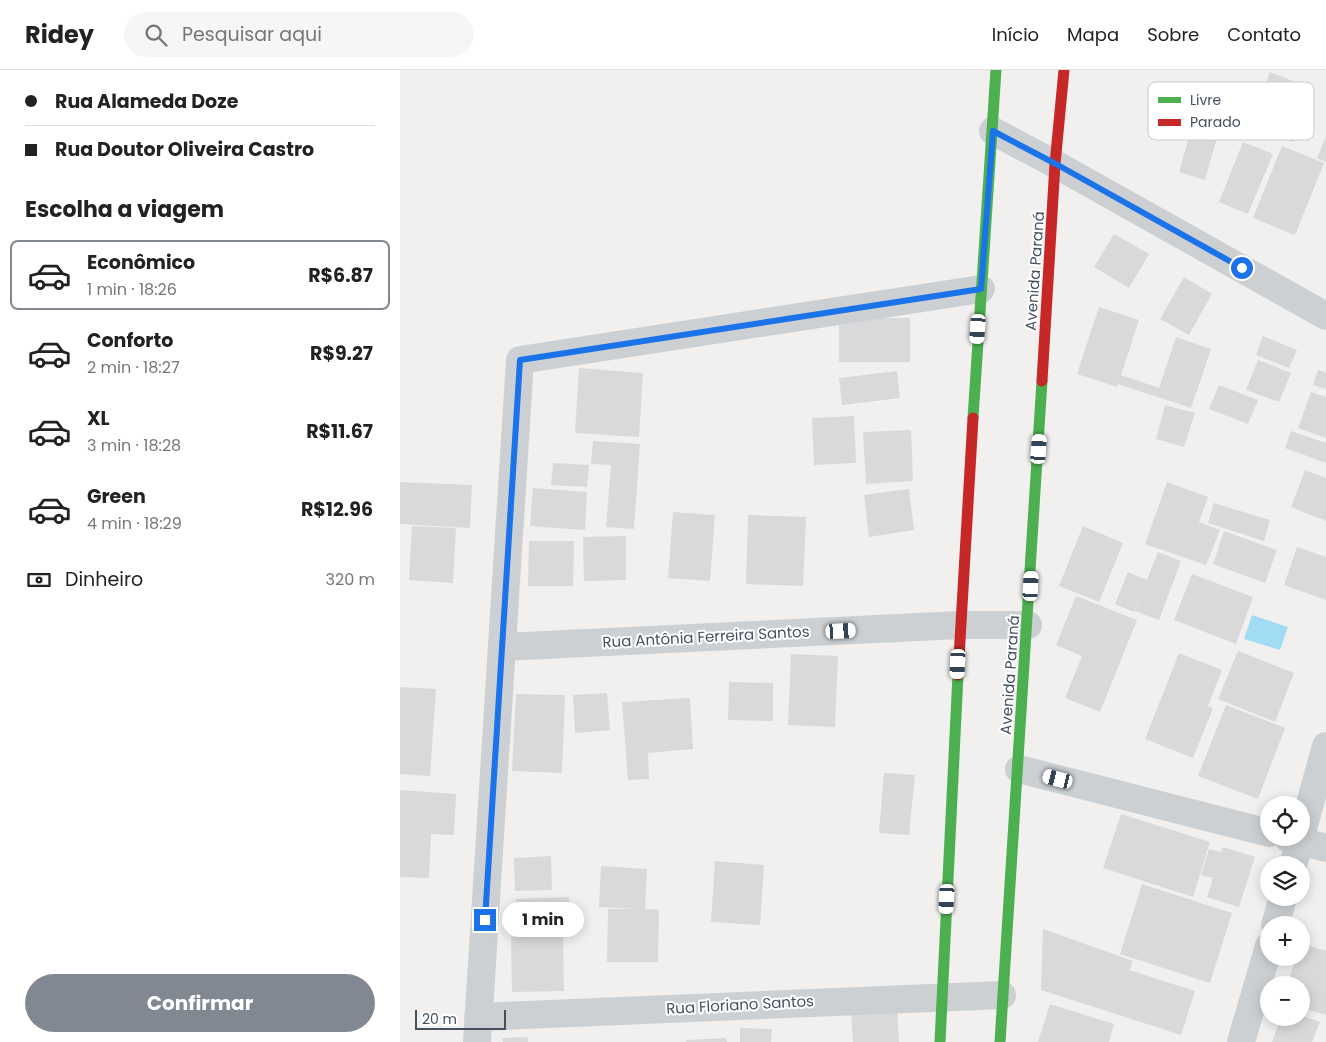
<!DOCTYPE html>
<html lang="pt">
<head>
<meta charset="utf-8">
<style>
	:root { --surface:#fff; --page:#f6f6f6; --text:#222; --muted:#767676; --line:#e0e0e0; --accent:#818891 }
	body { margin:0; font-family:Poppins,sans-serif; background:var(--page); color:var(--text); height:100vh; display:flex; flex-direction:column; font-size:19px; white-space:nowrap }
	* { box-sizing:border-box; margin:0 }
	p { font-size:16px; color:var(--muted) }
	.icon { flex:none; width:28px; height:28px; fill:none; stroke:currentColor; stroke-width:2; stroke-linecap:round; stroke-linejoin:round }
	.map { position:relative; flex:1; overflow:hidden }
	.details { display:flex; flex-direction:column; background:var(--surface); width:400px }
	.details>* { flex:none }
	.guide { display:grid; align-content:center; height:110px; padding:0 25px; background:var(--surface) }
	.buttons { position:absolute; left:860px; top:726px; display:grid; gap:10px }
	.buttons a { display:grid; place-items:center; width:50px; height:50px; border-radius:50%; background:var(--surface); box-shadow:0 2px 12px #0003; font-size:25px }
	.scale { position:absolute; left:15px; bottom:12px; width:91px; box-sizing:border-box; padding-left:5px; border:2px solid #44505e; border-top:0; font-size:14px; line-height:18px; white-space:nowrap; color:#44505e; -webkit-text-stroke:4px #fff; paint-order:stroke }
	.end { position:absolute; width:22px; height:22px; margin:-11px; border:6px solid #1a73e8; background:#fff; box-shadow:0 0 0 2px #fff }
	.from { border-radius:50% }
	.bubble { position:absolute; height:35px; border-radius:18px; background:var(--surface); box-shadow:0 2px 12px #0003; font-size:16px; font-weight:700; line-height:35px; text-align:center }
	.car { position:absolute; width:15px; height:30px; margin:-15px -8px; border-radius:6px; box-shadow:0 0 4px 1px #0007; background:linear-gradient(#fff 24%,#345 0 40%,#fff 0 76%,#345 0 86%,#fff 0) }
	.guide b { display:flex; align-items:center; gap:18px; height:48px; font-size:19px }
	.guide b+b { border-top:1px solid var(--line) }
	.guide i { width:12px; height:12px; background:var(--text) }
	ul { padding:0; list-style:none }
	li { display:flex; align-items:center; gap:15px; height:70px; margin:0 10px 8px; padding:0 15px; border:2px solid transparent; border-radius:8px }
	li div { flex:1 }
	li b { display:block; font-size:19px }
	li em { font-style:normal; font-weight:700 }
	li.active { border-color:var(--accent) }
	li>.icon { width:45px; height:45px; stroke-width:1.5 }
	h2 { padding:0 25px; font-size:22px; line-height:60px }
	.pay { display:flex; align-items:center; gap:12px; height:55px; padding:0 25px; font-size:19px }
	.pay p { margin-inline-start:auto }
	.button { display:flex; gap:10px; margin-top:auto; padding:10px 25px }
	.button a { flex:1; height:58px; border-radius:30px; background:var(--accent); color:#fff; font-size:20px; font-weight:700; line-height:58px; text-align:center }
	header { display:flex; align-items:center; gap:30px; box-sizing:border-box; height:70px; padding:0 25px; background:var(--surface); border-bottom:1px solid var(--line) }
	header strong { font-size:24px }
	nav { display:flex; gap:28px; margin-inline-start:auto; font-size:18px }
	.search { width:350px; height:45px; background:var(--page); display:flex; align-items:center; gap:12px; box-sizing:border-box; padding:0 18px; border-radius:28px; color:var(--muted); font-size:19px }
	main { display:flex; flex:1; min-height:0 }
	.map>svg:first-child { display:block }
	.water { fill:#a2dcf4 }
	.building { fill:#d9d9db }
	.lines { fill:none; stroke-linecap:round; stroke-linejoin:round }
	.street { stroke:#cdd0d3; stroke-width:28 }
	.fast { stroke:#4caf50; stroke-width:11 }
	.jam { stroke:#c62828; stroke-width:11 }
	.route { stroke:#1a73e8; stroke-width:6 }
	.labels { text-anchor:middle; stroke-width:4; stroke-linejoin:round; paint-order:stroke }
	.street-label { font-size:15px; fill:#44505e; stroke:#fff }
	.key { fill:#fff; stroke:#c7cacf; stroke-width:1 }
	.key-label { font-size:14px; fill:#44505e }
</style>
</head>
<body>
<header>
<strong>Ridey</strong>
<div class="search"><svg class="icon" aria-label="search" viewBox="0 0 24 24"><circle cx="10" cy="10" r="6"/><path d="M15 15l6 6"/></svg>Pesquisar aqui</div>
<nav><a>Início</a><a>Mapa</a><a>Sobre</a><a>Contato</a></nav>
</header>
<main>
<section class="details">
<div class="guide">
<b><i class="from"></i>Rua Alameda Doze</b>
<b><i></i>Rua Doutor Oliveira Castro</b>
</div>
<h2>Escolha a viagem</h2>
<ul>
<li class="active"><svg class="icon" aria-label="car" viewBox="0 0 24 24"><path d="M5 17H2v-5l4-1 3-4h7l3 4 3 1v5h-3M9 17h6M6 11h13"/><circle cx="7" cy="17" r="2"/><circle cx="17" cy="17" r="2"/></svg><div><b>Econômico</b><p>1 min · 18:26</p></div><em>R$6.87</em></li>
<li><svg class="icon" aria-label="car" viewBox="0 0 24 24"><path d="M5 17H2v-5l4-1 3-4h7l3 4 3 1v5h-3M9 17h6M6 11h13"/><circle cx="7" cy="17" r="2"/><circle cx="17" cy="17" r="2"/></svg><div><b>Conforto</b><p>2 min · 18:27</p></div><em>R$9.27</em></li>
<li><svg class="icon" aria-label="car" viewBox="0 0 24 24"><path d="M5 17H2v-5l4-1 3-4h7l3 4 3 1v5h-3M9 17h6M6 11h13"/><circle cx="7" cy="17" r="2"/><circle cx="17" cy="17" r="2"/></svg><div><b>XL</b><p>3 min · 18:28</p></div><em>R$11.67</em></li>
<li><svg class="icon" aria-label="car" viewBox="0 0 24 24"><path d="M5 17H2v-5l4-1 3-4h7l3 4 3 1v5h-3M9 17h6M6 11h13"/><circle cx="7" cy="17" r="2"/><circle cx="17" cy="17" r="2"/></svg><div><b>Green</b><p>4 min · 18:29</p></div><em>R$12.96</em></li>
</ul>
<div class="pay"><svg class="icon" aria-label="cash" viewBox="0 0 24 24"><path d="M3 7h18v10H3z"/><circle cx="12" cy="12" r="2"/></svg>Dinheiro<p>320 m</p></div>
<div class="button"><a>Confirmar</a></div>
</section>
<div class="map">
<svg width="926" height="972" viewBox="0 0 926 972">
	<rect width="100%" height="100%" fill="#f1f0ef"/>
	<path class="water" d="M852,545L888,557L880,580L844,569Z"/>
	<path class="building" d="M870,2L913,19L893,72L850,55Z
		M803,18L829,25L805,110L779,102Z
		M926,67V92L917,88Z
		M843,72L873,84L848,144L819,132Z
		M882,76L924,93L895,165L853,148Z
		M714,164L749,184L729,218L694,197Z
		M784,207L812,224L789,265L760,249Z
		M699,237L739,250L721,305L759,318L776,267L811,279L791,338L718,314L717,317L677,304Z
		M439,248H510V292H439Z
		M863,266L897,280L889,298L856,285Z
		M858,290L891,303L879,332L846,320Z
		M179,298L243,303L239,367L175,363Z
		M918,300L926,303V319L913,315Z
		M497,301L500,328L442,335L439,308Z
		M819,315L858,330L848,354L809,339Z
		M911,322L926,327V368L898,358Z
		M765,335L795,343L784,377L756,369Z
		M454,346L456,393L414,395L412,348Z
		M511,360L513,411L466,414L463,362Z
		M891,361L926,373V393L885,378Z
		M193,371L240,374L234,459L206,457L211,395L191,394Z
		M153,393L189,395L187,417L151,415Z
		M905,400L926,408V451L891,437Z
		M0,412L72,415L70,458L0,454Z
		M767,412L808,427L799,452L820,460L806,495L745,474Z
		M133,418L187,422L185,460L130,456Z
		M509,419L514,460L469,467L464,425Z
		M814,433L870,450L864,471L808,453Z
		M273,442L315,445L310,511L268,508Z
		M348,445L406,447L403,516L346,514Z
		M12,456L56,458L53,513L9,510Z
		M683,456L723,473L699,532L659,516Z
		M824,461L877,480L865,513L813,494Z
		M226,466V510L184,511L183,467Z
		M129,471H174L173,516H128Z
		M897,477L926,487V530L884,515Z
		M758,482L781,491L759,550L735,541L740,527L734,542L715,534L728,502L747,510Z
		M792,504L853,527L836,574L774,550Z
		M676,526L737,550L700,642L665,628L682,586L656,575Z
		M838,581L894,603L875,652L818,629Z
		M779,583L822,600L808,636L813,638L793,688L745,669Z
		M391,584L438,586L435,657L388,655Z
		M329,612L373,613V651L328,650Z
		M0,617L36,619L30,706L0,704Z
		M207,623L210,660L175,663L173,625Z
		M116,624L165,625L162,703L112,701Z
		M290,628L293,679L248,683L249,709L228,710L222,632Z
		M826,635L885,658L858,729L798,706Z
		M484,703L515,705L509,765L479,763Z
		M0,720L56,724L54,765L31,764L29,808L0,807Z
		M721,744L810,772L793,827L703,798Z
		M823,777L855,787L839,837L807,827L813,808L801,805L809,779L821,782Z
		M151,786L152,820L115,821L114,788Z
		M315,791L364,795L360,855L311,852Z
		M201,796L247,799L245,839L259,840L258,892H207L208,839H236L199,837Z
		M742,814L832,843L810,913L720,884Z
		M169,827L170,860L117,862L116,829Z
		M643,859L733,891L729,900L795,921L781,965L641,920Z
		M163,866L164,921L112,922L111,867Z
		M901,873L926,881V945L901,938V915H887L896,888H901Z
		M650,934L714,954L709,972H638Z
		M497,938L499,972H453L451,941Z
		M901,945L920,952L912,972H872L881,948H901Z
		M340,958L372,959L371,972H340Z
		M128,967V972H103L102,968Z
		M326,968L327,972H286V970Z"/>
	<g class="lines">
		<path class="street" d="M593,61L655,94L926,246
			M103,577L560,555H628
			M619,699L869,763
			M901,766L926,676
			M888,768L926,778
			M893,795L901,768
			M875,855L883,828
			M78,947L602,925
			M77,972L120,290L581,219
			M841,972L869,876"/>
		<path class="fast" d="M573,348L596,0
			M540,972L558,605
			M600,972L642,311"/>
		<path class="jam" d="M642,311L655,94L664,0
			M558,605L573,348"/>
	</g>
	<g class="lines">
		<path class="route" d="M85,850L120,290L581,219L593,61L656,94L842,198"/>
	</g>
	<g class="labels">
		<g class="street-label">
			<text transform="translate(635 201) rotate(-86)" y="5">Avenida Paraná</text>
			<text transform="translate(306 567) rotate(-3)" y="5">Rua Antônia Ferreira Santos</text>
			<text transform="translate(610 605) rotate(-86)" y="5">Avenida Paraná</text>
			<text transform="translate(340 935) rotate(-3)" y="5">Rua Floriano Santos</text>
		</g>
	</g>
	<rect x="748" y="12" width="166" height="58" rx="8" class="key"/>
	<rect x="758" y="27" width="23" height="6" fill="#4caf50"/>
	<rect x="758" y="49" width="23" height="7" fill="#c62828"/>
	<g class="key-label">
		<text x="790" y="35">Livre</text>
		<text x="790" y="57">Parado</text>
	</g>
</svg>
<div class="buttons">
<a><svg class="icon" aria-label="locate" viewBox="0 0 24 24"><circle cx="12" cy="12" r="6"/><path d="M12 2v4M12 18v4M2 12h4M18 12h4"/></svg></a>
<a><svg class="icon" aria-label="layers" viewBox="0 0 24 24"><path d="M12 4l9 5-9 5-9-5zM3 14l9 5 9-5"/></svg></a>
<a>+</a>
<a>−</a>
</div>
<div class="scale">20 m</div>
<i class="end from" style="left:842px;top:198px"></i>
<i class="end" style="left:85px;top:850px"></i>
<div class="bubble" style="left:102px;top:832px;width:82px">1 min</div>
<i class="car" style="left:578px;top:259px;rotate:184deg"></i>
<i class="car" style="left:639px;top:379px;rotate:4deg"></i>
<i class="car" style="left:631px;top:516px;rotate:3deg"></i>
<i class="car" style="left:441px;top:561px;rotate:87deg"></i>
<i class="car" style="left:558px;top:594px;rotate:183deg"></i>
<i class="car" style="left:658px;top:709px;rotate:284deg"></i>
<i class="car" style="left:547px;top:829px;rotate:183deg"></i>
</div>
</main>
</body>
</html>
